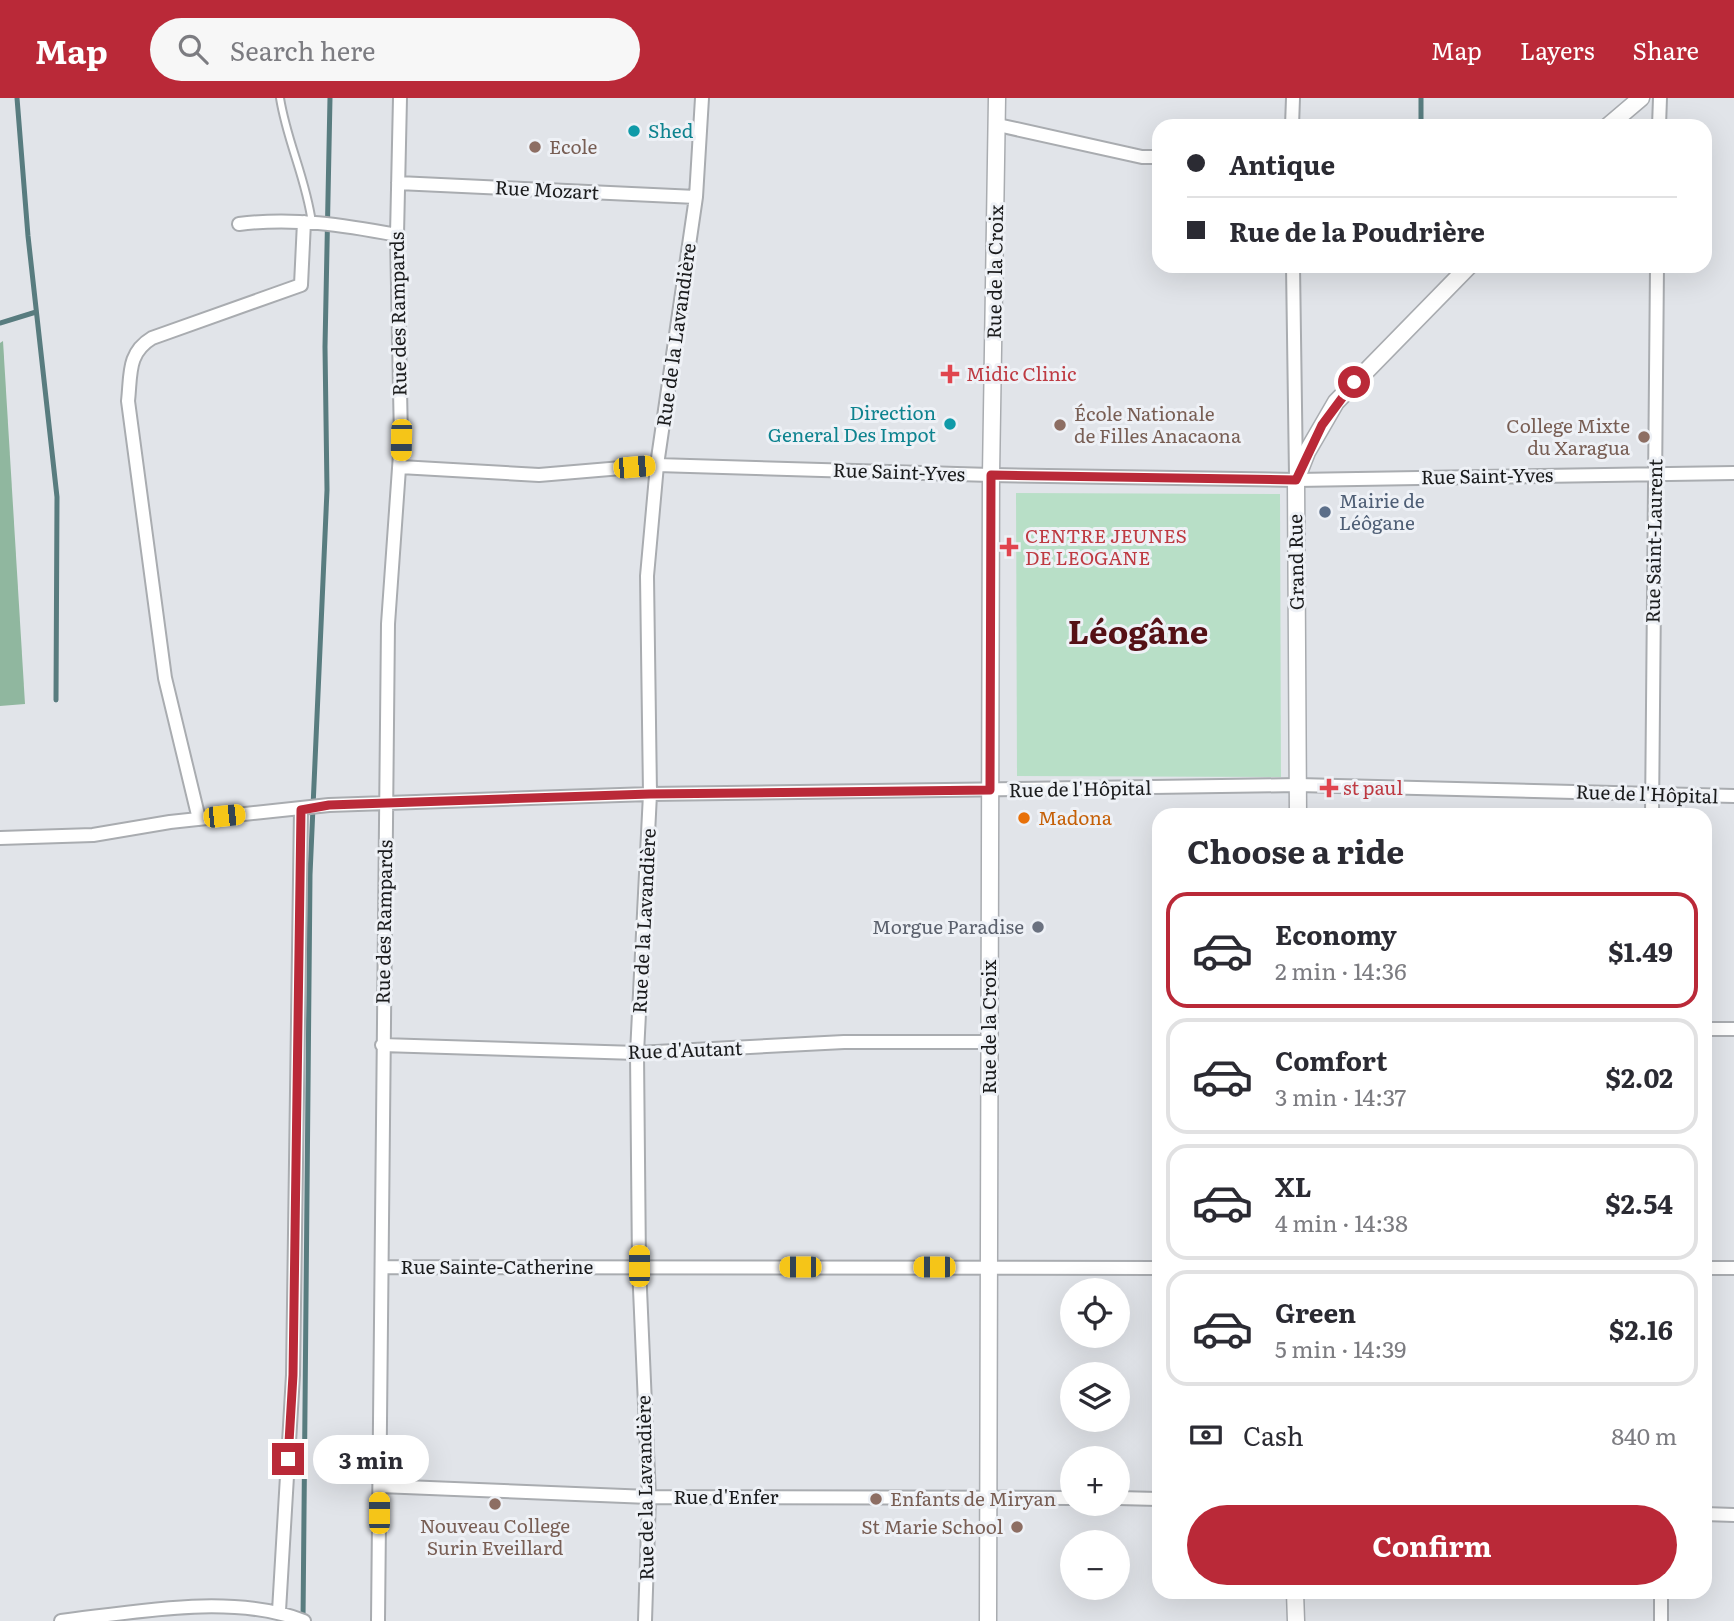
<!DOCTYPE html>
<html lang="en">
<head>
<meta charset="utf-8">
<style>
	:root { --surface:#fff; --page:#f7f7f7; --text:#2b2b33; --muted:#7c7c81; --line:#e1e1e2; --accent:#ba2938 }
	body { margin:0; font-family:Literata,serif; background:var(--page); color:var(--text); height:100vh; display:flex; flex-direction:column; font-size:26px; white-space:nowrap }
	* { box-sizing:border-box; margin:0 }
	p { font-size:23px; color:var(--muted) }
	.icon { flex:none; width:38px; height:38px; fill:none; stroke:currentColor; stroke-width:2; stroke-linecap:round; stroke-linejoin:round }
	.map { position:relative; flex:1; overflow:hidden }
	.details { position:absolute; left:1152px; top:710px; width:560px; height:791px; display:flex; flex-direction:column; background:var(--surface); border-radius:21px; box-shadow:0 7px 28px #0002 }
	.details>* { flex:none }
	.top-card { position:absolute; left:1152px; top:21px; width:560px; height:154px; border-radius:21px; box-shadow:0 7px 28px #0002; display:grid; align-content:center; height:154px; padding:0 35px; background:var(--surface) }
	.controls { position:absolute; left:1060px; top:1180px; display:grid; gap:14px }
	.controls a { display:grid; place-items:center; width:70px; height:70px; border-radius:50%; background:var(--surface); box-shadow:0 7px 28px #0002; font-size:35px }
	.end { position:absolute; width:32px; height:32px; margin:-16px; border:9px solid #ba2938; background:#fff; box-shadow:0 0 0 4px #fff }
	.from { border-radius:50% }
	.bubble { position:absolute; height:49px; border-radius:24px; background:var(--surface); box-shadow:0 7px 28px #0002; font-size:23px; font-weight:700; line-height:49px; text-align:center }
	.car { position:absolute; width:21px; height:42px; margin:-21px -10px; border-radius:9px; box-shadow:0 0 5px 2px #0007; background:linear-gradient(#f5c518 24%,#345 0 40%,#f5c518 0 76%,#345 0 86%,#f5c518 0) }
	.top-card b { display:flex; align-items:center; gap:24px; height:66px; font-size:26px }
	.top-card b+b { border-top:2px solid var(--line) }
	.top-card i { width:18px; height:18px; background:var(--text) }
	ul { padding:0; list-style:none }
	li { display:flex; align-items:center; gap:21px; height:116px; margin:0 14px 10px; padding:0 21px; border:4px solid var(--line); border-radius:21px }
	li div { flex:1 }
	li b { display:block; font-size:26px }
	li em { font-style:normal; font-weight:700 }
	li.current { border-color:var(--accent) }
	li>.icon { width:63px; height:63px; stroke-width:1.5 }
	h2 { padding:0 35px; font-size:32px; line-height:84px }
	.pay { display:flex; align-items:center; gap:18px; height:77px; padding:0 35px; font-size:26px }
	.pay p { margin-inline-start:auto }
	.primary-button { display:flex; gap:14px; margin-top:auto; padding:14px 35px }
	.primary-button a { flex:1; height:80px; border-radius:42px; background:var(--accent); color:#fff; font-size:28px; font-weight:700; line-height:80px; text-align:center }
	header { display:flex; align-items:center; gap:42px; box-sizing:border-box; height:98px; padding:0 35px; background:var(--accent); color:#fff }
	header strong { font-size:33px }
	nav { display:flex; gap:38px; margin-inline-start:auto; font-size:24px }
	.search { width:490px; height:63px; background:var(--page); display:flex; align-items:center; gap:18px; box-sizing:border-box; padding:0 24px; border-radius:38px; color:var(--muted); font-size:26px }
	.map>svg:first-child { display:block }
	.green { fill:#b8dfc7 }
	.forest { fill:#90b79f }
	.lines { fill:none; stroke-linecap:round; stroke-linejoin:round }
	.stream { stroke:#587c7f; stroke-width:5 }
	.service-casing { stroke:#a9acb0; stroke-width:10 }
	.minor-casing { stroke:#a9acb0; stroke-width:16 }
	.tertiary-casing { stroke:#a9acb0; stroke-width:19 }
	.service { stroke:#fff; stroke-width:6 }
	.minor { stroke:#fff; stroke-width:12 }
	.tertiary { stroke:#fff; stroke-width:16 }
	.route { stroke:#ba2938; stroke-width:9 }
	.culture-dot { fill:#0f9aa8; stroke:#eef1f6; stroke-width:2.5 }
	.education-dot { fill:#8d6e63; stroke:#eef1f6; stroke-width:2.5 }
	.health-dot { fill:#e0444e; stroke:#eef1f6; stroke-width:2.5 }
	.service-dot { fill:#5c6f8a; stroke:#eef1f6; stroke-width:2.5 }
	.food-dot { fill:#e8710a; stroke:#eef1f6; stroke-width:2.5 }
	.worship-dot { fill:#6b7280; stroke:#eef1f6; stroke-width:2.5 }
	.labels { text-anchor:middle; stroke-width:6; stroke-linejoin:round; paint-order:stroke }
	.culture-label { font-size:19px; fill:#0d838f; stroke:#eef1f6; text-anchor:start }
	.education-label { font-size:19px; fill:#785e54; stroke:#eef1f6; text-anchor:start }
	.street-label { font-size:19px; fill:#1a1b1c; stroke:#eef1f6 }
	.health-label { font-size:19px; fill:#be3a42; stroke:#eef1f6; text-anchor:start }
	.service-label { font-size:19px; fill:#4e5e75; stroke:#eef1f6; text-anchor:start }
	.food-label { font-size:19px; fill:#c56008; stroke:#eef1f6; text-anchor:start }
	.worship-label { font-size:19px; fill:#5b616d; stroke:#eef1f6; text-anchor:end }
	.town-label { font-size:33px; font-weight:bold; fill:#551016; stroke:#eef1f6 }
</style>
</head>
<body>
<header>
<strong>Map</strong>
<div class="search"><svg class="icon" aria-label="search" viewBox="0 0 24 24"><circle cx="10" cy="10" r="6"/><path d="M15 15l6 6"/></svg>Search here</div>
<nav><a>Map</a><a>Layers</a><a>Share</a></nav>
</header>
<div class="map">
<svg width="1734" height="1523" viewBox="0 0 1734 1523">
	<rect width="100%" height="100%" fill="#e1e4e9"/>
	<path class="green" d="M1016,395L1280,396L1281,679L1017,678Z"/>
	<path class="forest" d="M3,243L25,606L0,608V245Z"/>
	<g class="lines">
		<path class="stream" d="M17,0L28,138L57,399L56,602
			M1421,28V0
			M0,225L36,214
			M303,1523L310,777L327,392L325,249L330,0"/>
		<g class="service-casing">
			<path id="service" d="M280,0C287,44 306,80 312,125"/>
		</g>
		<g class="minor-casing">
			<path id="minor" d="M998,27L1142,59H1158
				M1292,28L1293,0
				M1659,28L1660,0
				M398,85L696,99
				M239,126C293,119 344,127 397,137
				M1293,168L1296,378
				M400,369L539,377L657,367L991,377L1296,382L1734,375
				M1652,718L1657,168
				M199,721L165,580L128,303C131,277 127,255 152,240L301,187L304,124
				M0,740L93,737L170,724L329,707L650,696L1298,687L1734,698
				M1704,931H1734
				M382,947L637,955L844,944H989
				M382,1169L1158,1170
				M1704,1170H1734
				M380,1388L649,1399L1073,1400
				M1118,1400L1158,1401
				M1704,1416L1734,1417
				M279,1513L293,1277L301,711
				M61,1523C136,1514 233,1495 304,1523
				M378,1523L388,526L401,342L397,137L400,0
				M645,1523L649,1399L639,1168L637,955L650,696L647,478L657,367L696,99L702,0
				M1661,1523V1494"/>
		</g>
		<g class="tertiary-casing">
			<path id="tertiary" d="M1608,28L1641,0
				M1298,718L1296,382L1307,354L1336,304L1469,168
				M1295,1494L1296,1523
				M988,1523L991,377L997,0"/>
		</g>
		<use href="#service" class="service"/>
		<use href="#minor" class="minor"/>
		<use href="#tertiary" class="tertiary"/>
	</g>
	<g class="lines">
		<path class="route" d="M288,1361L293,1277L301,712L329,707L650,696L990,692L991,377L1296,382L1322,327L1354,284"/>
	</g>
	<g class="culture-dot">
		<circle cx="634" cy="33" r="7"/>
		<circle cx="950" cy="326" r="7"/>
	</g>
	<g class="education-dot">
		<circle cx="535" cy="49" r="7"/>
		<circle cx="1060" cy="327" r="7"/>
		<circle cx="1644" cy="339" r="7"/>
		<circle cx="876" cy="1401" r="7"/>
		<circle cx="495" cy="1406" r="7"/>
		<circle cx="1017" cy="1429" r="7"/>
	</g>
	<g class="health-dot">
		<path d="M946.5 265.5h7v7h7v7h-7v7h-7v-7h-7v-7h7z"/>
		<path d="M1005.5 438.5h7v7h7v7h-7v7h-7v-7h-7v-7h7z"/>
		<path d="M1325.5 679.5h7v7h7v7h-7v7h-7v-7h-7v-7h7z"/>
	</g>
	<circle class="service-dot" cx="1325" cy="414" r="7"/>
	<circle class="food-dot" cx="1024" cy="720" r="7"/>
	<circle class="worship-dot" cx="1038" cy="829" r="7"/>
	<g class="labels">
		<g class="culture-label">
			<text x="648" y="40">Shed</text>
			<text x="936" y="322" text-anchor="end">Direction<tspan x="936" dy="22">General Des Impot</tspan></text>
		</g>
		<g class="education-label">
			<text x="549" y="56">Ecole</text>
			<text x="1074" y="323">École Nationale<tspan x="1074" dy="22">de Filles Anacaona</tspan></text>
			<text x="1630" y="335" text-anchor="end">College Mixte<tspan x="1630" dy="22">du Xaragua</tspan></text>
			<text x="890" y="1408">Enfants de Miryan</text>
			<text x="495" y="1435" text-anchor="middle">Nouveau College<tspan x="495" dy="22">Surin Eveillard</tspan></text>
			<text x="1003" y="1436" text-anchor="end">St Marie School</text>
		</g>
		<g class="street-label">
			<text transform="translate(547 92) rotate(3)" y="7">Rue Mozart</text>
			<text transform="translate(995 174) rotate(-89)" y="7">Rue de la Croix</text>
			<text transform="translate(398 216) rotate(-91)" y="7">Rue des Rampards</text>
			<text transform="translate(676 237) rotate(-82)" y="7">Rue de la Lavandière</text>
			<text transform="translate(899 374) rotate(2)" y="7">Rue Saint-Yves</text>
			<text transform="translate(1487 378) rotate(-1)" y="7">Rue Saint-Yves</text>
			<text transform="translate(1654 443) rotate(-89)" y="7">Rue Saint-Laurent</text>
			<text transform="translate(1296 464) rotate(-91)" y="7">Grand Rue</text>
			<text transform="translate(1080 691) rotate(-1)" y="7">Rue de l'Hôpital</text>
			<text transform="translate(1647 696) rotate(2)" y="7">Rue de l'Hôpital</text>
			<text transform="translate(644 823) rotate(-87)" y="7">Rue de la Lavandière</text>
			<text transform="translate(384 824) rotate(-89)" y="7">Rue des Rampards</text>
			<text transform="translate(989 929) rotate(-90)" y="7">Rue de la Croix</text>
			<text transform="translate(685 952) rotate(-2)" y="7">Rue d'Autant</text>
			<text x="497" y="1176">Rue Sainte-Catherine</text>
			<text transform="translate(645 1390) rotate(-91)" y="7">Rue de la Lavandière</text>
			<text x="726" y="1406">Rue d'Enfer</text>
		</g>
		<g class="health-label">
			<text x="966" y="283">Midic Clinic</text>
			<text x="1025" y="445">CENTRE JEUNES<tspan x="1025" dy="22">DE LEOGANE</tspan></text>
			<text x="1343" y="697">st paul</text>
		</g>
		<g class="service-label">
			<text x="1339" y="410">Mairie de<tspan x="1339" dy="22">Léôgane</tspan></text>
		</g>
		<g class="food-label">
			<text x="1038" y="727">Madona</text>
		</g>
		<g class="worship-label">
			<text x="1024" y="836">Morgue Paradise</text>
		</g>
		<g class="town-label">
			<text x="1138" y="546">Léogâne</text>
		</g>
	</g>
</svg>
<div class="controls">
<a><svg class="icon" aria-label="locate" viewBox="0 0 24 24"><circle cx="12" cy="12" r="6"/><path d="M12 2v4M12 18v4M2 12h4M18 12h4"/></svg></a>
<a><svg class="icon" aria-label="layers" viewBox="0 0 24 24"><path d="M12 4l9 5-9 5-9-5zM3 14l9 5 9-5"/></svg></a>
<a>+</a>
<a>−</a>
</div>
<i class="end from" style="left:1354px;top:284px"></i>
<i class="end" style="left:288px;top:1361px"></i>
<div class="bubble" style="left:313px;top:1337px;width:116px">3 min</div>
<i class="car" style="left:401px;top:342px;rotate:181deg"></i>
<i class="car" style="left:634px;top:369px;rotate:85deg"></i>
<i class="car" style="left:224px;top:718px;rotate:84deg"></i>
<i class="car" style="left:639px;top:1168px;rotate:0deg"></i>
<i class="car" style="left:800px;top:1169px;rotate:270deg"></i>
<i class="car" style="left:934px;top:1169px;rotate:270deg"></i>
<i class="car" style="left:379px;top:1415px;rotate:0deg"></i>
<div class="top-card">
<b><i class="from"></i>Antique</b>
<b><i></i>Rue de la Poudrière</b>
</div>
<section class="details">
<h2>Choose a ride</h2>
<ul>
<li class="current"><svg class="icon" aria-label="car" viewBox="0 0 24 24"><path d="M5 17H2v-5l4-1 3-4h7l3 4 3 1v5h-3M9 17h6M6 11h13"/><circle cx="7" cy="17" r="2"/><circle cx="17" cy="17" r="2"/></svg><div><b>Economy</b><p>2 min · 14:36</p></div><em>$1.49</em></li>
<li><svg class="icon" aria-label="car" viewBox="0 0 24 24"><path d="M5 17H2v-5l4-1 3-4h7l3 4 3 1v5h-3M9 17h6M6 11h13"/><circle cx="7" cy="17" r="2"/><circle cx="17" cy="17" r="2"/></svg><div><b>Comfort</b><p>3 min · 14:37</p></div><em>$2.02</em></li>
<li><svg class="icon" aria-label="car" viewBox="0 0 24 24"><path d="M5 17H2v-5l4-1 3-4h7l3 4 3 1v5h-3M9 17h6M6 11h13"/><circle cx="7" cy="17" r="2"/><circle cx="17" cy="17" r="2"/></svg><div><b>XL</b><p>4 min · 14:38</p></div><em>$2.54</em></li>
<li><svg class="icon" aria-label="car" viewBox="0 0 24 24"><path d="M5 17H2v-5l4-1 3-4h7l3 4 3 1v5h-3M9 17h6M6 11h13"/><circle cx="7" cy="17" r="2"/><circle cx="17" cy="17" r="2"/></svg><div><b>Green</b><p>5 min · 14:39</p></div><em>$2.16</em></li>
</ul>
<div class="pay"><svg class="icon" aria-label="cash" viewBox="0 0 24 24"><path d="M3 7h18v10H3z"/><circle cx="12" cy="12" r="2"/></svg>Cash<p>840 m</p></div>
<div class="primary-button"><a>Confirm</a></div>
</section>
</div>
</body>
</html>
